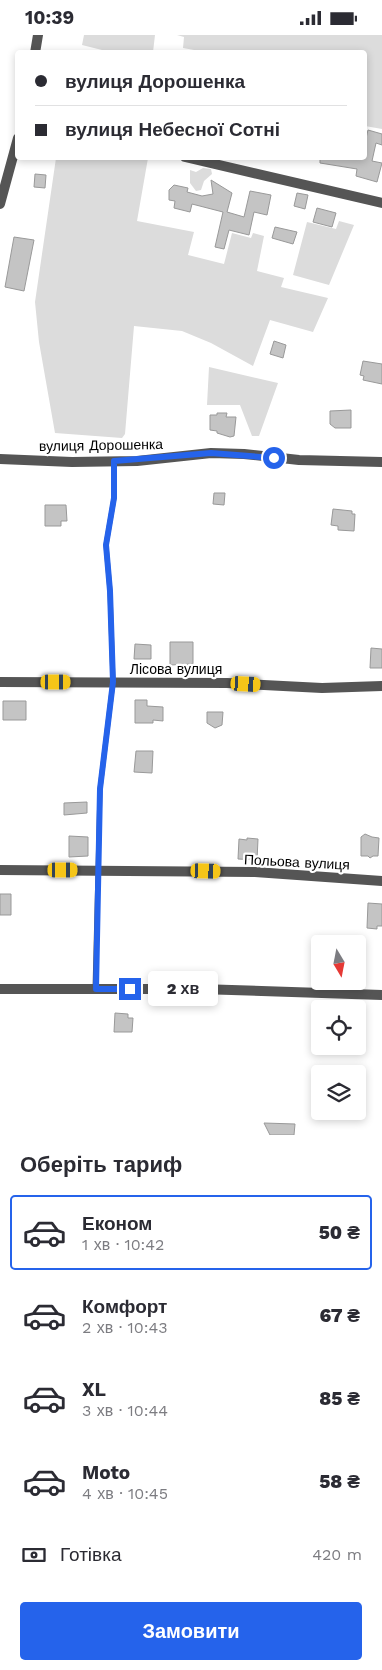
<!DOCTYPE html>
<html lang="uk">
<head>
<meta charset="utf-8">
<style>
	:root { --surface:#fff; --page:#f7f7f7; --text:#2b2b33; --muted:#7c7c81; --line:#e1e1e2; --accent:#2563eb }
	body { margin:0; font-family:"Work Sans",sans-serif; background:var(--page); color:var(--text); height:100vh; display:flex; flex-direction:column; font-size:19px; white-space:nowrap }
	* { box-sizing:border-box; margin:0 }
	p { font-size:16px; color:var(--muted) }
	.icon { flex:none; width:28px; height:28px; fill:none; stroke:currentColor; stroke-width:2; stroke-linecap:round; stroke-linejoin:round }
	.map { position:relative; height:1100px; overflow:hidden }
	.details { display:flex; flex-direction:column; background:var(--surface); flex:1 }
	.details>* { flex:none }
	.banner { position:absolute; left:15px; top:15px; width:352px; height:110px; border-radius:5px; box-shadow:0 2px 8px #0003; display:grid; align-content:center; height:110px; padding:0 20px; background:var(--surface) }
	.needle { width:32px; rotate:170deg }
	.controls { position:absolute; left:311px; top:900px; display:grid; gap:10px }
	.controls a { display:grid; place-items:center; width:55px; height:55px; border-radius:5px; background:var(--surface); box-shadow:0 2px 8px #0003; font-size:25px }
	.end { position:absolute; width:22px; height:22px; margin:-11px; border:6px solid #2563eb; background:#fff; box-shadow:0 0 0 2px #fff }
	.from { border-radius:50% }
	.bubble { position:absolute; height:35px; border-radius:5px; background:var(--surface); box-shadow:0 2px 8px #0003; font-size:16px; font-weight:800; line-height:35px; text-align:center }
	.car { position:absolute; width:15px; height:30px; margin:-15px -8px; border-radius:6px; box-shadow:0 0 4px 1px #0007; background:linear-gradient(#f5c518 24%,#345 0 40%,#f5c518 0 76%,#345 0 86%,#f5c518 0) }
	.banner b { display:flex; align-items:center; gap:18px; height:48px; font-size:19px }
	.banner b+b { border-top:1px solid var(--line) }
	.banner i { width:12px; height:12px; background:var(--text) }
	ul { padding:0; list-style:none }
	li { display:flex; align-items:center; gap:15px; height:75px; margin:0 10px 8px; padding:0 10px; border:2px solid transparent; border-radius:5px }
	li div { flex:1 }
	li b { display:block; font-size:19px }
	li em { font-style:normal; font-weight:800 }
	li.active { border-color:var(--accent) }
	li>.icon { width:45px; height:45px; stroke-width:1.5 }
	h2 { padding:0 20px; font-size:22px; line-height:60px }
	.pay { display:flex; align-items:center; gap:12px; height:55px; padding:0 20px; font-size:19px }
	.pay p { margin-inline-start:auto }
	.primary-button { display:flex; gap:10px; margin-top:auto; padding:10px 20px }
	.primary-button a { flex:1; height:58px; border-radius:5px; background:var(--accent); color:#fff; font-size:20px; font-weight:800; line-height:58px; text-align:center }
	.status { display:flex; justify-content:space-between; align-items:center; height:35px; padding:0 25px; background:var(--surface); direction:ltr }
	.status svg { height:14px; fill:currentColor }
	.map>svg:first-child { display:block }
	.green { fill:#dcdcdc }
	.building { fill:#c4c4c4; stroke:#999 }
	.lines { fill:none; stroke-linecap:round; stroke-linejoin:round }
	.service { stroke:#555; stroke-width:5 }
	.minor { stroke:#555; stroke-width:10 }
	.route { stroke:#2563eb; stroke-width:6 }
	.labels { text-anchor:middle; stroke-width:4.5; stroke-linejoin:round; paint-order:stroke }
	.street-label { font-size:14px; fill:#000; stroke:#fff }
</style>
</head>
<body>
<div class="status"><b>10:39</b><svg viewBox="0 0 49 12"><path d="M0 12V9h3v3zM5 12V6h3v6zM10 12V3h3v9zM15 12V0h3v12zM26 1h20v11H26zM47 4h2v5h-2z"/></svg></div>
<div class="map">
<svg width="382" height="1100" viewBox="0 0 382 1100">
	<rect width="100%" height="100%" fill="#fff"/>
	<path class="green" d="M84,0H155L153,17H110L82,10Z
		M177,0H382V94L365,91V18L194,17V15L183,13L184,2Z
		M56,123H148L137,186L194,197L188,220L224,229L232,198L251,203L253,198L264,201L257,236L284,243L281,252L328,263L313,297L270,285L253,331L211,308L182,296L134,291L125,399L122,403L55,398L39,307L35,267Z
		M203,133L211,134L212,139L204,146L201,155L196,156L190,148V135L196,137Z
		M339,186L354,190L329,250L293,240L307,187L336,194Z
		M209,332L278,348L259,401H252L240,370H207Z"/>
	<path class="building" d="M368,95L382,99V110L376,108L372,126L382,128L377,147L356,141L357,134L320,128V122H365V107Z
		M35,139L46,140L45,153L34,152Z
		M211,145L232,158L227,177L244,182L250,156L271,160L267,180L254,177L249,200L229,195L224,214L215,212L223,177L192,169L190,177L174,173L175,166L169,165V155L174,150L188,153L187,157L202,161L213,159Z
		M297,158L308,160L305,174L294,171Z
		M317,173L336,178L332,192L313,187Z
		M275,192L297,197L293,209L272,203Z
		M14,202L34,205L24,256L5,252Z
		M274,306L286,310L283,323L270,319Z
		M363,326L382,329V349L363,345L364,341L360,340Z
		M351,375V393H335L330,389V376Z
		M217,378H227L226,382H236L234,401L230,402L217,398V396L210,395V380H217Z
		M214,458H225L224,470L213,469Z
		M45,470H66L67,486H61V491H45Z
		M333,474L352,476V479H355L354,496L338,495V491L331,490Z
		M170,607H193V629L170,630Z
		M135,609L151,610V624H134Z
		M371,613L382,614V633H370Z
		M135,665H147V671L163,672V686L153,685V688H135Z
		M3,666H26V685H3Z
		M207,677H223L222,690L215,693L207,688Z
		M136,716H153L152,738L134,737Z
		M87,767V778L64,780V768Z
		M365,799L372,802L379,803L378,821H373L370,823L368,821H361V802Z
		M69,801L88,802V821L69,822Z
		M247,803L258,804L257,825L238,824L239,804L247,805Z
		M0,859H11V880H0Z
		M368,868L382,869V891H377V894L367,893Z
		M115,978L128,979V983H133L132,997H114Z
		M264,1088L295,1089L294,1100H270Z"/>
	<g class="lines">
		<path class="service" d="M95,954L100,754L113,647L110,556L106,510L114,463V427"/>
		<path class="minor" d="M35,18L38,0
			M185,122L382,168
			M0,169L18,103
			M0,424L72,427L137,426L211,418L244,419L299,425L382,427
			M0,647L227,648L322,653L382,651
			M0,835L255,837L382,846
			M0,954H199L382,960"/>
	</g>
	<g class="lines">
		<path class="route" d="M130,954H96L100,754L113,647L110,556L106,510L114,463V426L211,418L274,423"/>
	</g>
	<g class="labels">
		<g class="street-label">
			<text transform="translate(101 410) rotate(-1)" y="5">вулиця Дорошенка</text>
			<text x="176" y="639">Лісова вулиця</text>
			<text transform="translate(297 827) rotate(3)" y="5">Польова вулиця</text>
		</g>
	</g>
</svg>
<div class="controls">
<a><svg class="needle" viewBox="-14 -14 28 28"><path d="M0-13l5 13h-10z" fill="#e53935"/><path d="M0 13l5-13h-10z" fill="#7c7c81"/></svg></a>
<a><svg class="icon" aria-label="locate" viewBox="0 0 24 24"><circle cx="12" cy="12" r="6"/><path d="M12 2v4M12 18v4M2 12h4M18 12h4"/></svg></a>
<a><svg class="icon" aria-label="layers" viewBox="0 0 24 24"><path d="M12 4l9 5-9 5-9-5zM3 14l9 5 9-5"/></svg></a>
</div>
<i class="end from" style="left:274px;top:423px"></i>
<i class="end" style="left:130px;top:954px"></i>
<div class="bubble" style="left:148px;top:936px;width:70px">2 хв</div>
<i class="car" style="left:56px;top:647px;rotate:90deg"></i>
<i class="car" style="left:246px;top:649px;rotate:93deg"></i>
<i class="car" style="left:63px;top:835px;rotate:90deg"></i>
<i class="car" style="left:206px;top:836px;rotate:92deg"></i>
<div class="banner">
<b><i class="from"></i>вулиця Дорошенка</b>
<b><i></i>вулиця Небесної Сотні</b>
</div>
</div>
<section class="details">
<h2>Оберіть тариф</h2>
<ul>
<li class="active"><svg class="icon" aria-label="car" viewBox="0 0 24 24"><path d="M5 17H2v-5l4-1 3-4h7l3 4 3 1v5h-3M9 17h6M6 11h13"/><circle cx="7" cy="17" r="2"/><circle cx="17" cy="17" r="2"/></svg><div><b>Економ</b><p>1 хв · 10:42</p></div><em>50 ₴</em></li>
<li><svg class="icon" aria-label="car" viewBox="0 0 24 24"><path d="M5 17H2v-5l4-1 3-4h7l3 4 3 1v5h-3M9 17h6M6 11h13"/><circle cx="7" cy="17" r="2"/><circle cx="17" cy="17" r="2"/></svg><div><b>Комфорт</b><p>2 хв · 10:43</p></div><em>67 ₴</em></li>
<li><svg class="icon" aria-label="car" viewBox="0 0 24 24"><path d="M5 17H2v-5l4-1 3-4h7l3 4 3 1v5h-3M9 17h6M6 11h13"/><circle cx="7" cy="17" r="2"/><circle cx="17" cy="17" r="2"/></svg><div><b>XL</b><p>3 хв · 10:44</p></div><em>85 ₴</em></li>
<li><svg class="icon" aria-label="car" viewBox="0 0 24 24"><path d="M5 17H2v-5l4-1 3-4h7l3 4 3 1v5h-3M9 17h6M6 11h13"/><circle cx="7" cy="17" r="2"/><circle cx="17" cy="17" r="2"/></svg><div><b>Moto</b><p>4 хв · 10:45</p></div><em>58 ₴</em></li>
</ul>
<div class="pay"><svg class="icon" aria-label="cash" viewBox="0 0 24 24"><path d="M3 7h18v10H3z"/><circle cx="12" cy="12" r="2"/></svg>Готівка<p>420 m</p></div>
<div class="primary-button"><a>Замовити</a></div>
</section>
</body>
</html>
